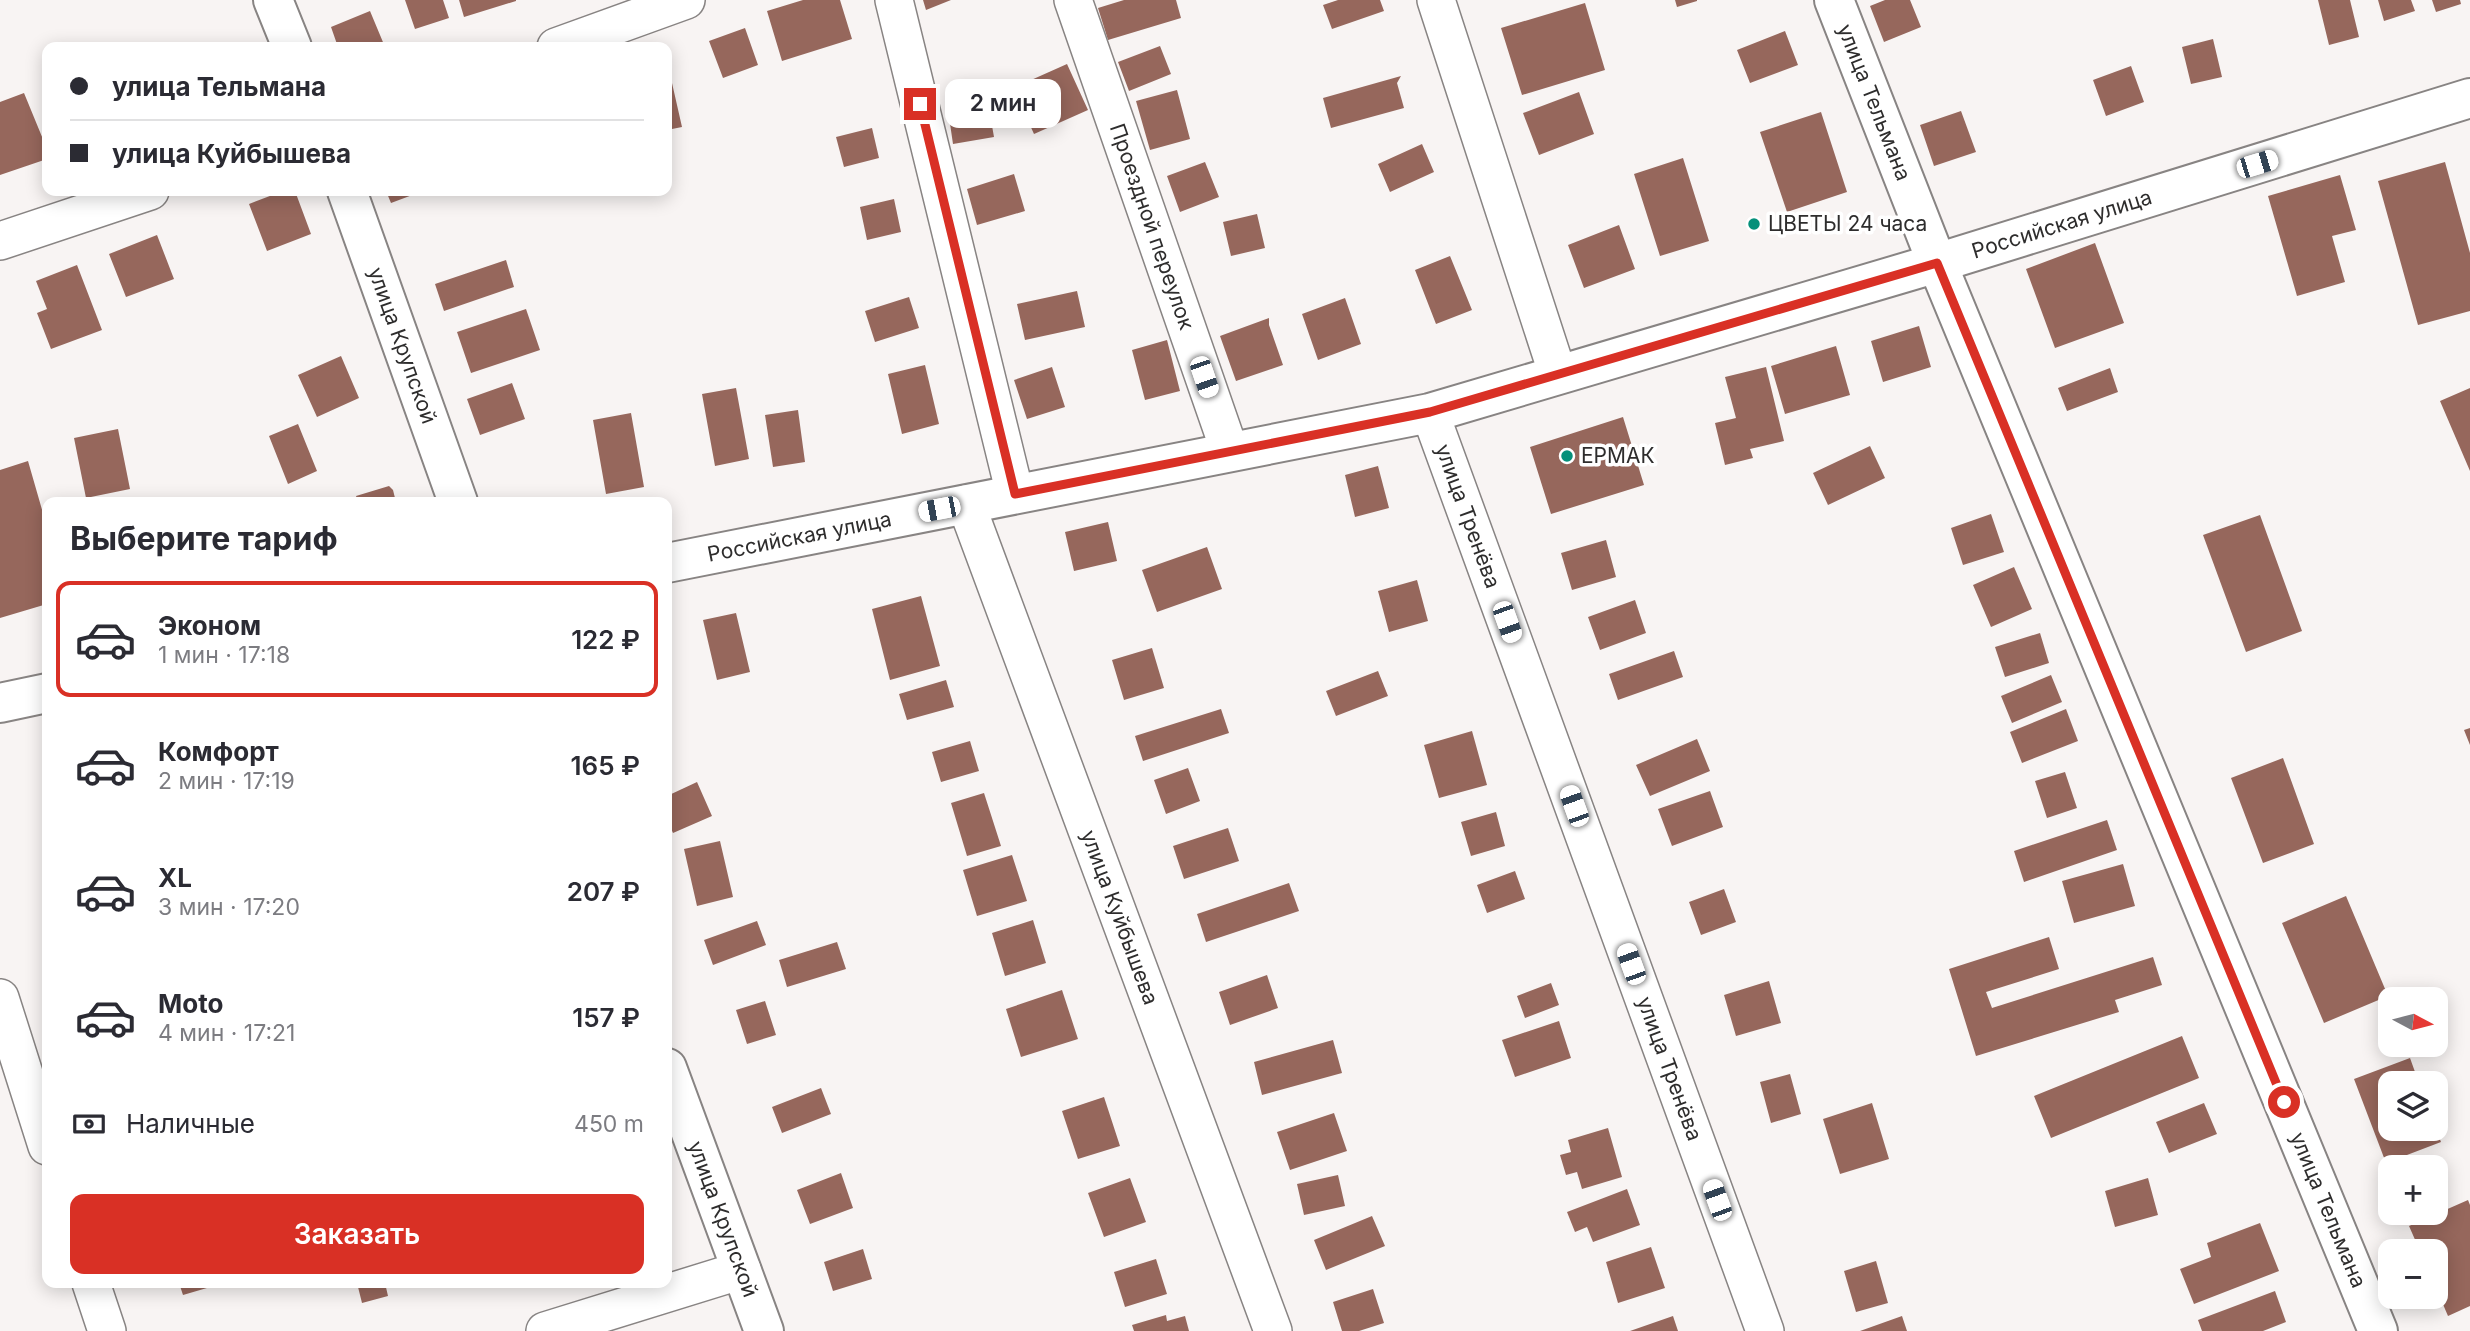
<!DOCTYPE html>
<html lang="ru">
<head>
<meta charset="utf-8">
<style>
	:root { --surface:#fff; --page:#f7f7f7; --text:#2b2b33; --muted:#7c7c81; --line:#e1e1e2; --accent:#d93025 }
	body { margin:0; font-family:Inter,sans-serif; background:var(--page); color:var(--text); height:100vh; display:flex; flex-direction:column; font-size:26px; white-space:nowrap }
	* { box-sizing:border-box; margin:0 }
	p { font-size:23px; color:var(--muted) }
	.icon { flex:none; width:38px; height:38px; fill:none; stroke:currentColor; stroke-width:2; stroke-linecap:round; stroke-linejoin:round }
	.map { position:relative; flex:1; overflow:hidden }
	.details { position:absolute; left:42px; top:497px; width:630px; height:791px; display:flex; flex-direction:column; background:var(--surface); border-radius:14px; box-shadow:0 4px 18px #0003 }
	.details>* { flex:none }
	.guide { position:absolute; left:42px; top:42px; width:630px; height:154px; border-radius:14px; box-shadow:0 4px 18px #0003; display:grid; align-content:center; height:154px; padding:0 28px; background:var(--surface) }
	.needle { width:46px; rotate:97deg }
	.controls { position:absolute; left:2378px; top:987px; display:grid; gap:14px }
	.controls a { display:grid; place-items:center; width:70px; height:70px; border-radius:14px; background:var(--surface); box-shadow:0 4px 18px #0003; font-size:35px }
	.end { position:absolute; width:32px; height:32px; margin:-16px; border:9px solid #d93025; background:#fff; box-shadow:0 0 0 4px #fff }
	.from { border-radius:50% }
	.bubble { position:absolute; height:49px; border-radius:14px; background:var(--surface); box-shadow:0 4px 18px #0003; font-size:23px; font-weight:600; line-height:49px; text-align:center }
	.car { position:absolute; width:21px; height:42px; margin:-21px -10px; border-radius:9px; box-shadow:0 0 5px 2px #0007; background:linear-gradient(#fff 24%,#345 0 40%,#fff 0 76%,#345 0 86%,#fff 0) }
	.guide b { display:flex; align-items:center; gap:24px; height:66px; font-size:26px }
	.guide b+b { border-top:2px solid var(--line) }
	.guide i { width:18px; height:18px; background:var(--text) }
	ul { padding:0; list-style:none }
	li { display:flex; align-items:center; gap:21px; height:116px; margin:0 14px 10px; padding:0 14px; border:4px solid transparent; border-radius:14px }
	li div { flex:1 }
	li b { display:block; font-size:26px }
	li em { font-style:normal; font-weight:600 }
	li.selected { border-color:var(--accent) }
	li>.icon { width:63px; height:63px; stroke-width:1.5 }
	h2 { padding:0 28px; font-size:32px; line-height:84px }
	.pay { display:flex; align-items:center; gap:18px; height:77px; padding:0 28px; font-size:26px }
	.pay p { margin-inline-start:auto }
	.cta { display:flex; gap:14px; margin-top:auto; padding:14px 28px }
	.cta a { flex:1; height:80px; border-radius:14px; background:var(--accent); color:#fff; font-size:28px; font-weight:600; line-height:80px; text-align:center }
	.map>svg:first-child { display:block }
	.building { fill:#96675c }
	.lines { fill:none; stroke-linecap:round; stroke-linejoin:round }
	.minor-casing { stroke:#888483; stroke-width:40 }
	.tertiary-casing { stroke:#888483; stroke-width:42 }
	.secondary-casing { stroke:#888483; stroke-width:42 }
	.minor { stroke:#fff; stroke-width:37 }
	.tertiary { stroke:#fff; stroke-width:38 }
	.secondary { stroke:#fff; stroke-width:38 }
	.route { stroke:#d93025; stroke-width:9 }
	.poi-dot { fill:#05907a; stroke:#fff; stroke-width:2.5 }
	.labels { text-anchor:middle; stroke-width:7; stroke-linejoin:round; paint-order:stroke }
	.street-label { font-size:21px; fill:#2e2d2d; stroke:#fff }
	.poi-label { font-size:21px; fill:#2e2d2d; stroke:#fff; text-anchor:start }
</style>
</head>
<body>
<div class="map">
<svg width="2470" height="1331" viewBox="0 0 2470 1331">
	<rect width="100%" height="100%" fill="#f8f4f3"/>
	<path class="building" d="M405,0H443L449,18L415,29Z
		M459,0H516V1L464,17Z
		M803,0H840L852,39L782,61L767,11Z
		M923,0H951L926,10Z
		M1124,0H1176L1181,18L1108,40L1098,8Z
		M1338,0H1380L1384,11L1332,29L1323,5Z
		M1675,0H1697V1L1677,7Z
		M1885,0H1910L1921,27L1884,42L1870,6Z
		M2318,0H2350L2359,37L2329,45Z
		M2378,0H2411L2415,11L2384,21Z
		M2432,0H2460L2461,4L2436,12Z
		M1585,3L1605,70L1522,95L1501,28Z
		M370,11L385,47H338L331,27Z
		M745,28L758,65L723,78L709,41Z
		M1785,31L1798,65L1750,83L1737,50Z
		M2213,39L2222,77L2191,84L2182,47Z
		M1160,46L1171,74L1129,91L1118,62Z
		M667,61L682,127L667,130Z
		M1067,64L1088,110L1034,134L1013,88Z
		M2131,66L2144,102L2106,116L2093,80Z
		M1401,76L1397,83L1404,108L1331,128L1323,98Z
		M1177,90L1190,139L1150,150L1136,101Z
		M1579,92L1594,134L1539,155L1523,113Z
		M24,93L47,149V159L0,175V102Z
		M988,103L994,137L953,144L948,110Z
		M1961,111L1976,152L1934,166L1920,125Z
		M1821,112L1847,192L1787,212L1760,132Z
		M872,128L879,158L844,167L836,137Z
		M1422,144L1434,172L1390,192L1378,164Z
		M1683,158L1709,241L1660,256L1634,174Z
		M1205,162L1219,197L1180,212L1167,176Z
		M2445,162L2470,253V311L2418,325L2378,181Z
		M1014,174L1025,211L977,225L967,189Z
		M2340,175L2356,230L2332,236L2345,282L2297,296L2268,196Z
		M283,191H295L311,234L267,251L249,204Z
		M386,191H423L391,203Z
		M894,199L901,232L867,240L860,207Z
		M1257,214L1265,248L1231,256L1223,222Z
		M1619,225L1635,269L1584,288L1568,245Z
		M157,235L174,279L126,297L109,254Z
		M2095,243L2124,323L2055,348L2026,269Z
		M1450,256L1472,310L1436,324L1415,270Z
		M506,260L514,287L444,311L435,284Z
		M77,265L102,330L51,349L37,313L47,309L36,281Z
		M1077,291L1085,327L1025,340L1017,304Z
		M909,297L919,328L875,342L865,311Z
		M1345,298L1361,344L1318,360L1302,314Z
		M526,309L540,350L471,373L457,332Z
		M1269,318V325L1283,365L1236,381L1220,336Z
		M1919,326L1931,367L1883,382L1871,341Z
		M1167,340L1180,391L1145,400L1132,350Z
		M1836,346L1850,395L1785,414L1771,366Z
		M341,356L359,398L317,417L298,375Z
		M925,365L939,424L902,434L888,374Z
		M1052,367L1065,407L1027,419L1014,380Z
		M1766,367L1784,441L1750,449L1753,458L1725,465L1715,423L1736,418L1725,377Z
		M2110,368L2118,392L2067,411L2058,388Z
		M512,383L525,419L480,435L467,399Z
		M736,388L749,459L715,466L702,394Z
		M2470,388V471L2440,401Z
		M798,410L805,462L773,467L765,415Z
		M631,413L644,487L606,494L593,420Z
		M1623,417L1644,485L1551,514L1530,447Z
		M298,424L317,471L288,484L269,436Z
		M118,429L130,489L86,498L74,438Z
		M1870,446L1885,478L1828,505L1813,473Z
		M28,461L47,527V604L0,618V470Z
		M1378,466L1389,508L1355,517L1345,475Z
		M389,486L393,490L396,502H358L356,496Z
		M1991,514L2004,552L1963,565L1951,528Z
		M2260,515L2302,631L2246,652L2203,535Z
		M1108,522L1117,561L1074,571L1065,532Z
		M1606,540L1616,577L1572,590L1561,553Z
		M1207,547L1222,589L1157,612L1142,570Z
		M2014,567L2032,609L1991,627L1973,585Z
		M1417,580L1428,621L1389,632L1378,591Z
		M921,596L940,666L890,680L872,609Z
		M1635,600L1646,633L1600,650L1588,617Z
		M736,613L750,672L717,680L703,620Z
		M2040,633L2049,663L2005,677L1995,647Z
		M1152,648L1164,688L1124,700L1112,660Z
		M1674,651L1683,677L1618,700L1609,674Z
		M1378,671L1388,696L1336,716L1326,691Z
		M2051,675L2062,702L2012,723L2001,696Z
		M946,680L954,707L907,720L899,694Z
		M1221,709L1229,733L1143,761L1135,736Z
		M2066,709L2078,741L2022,763L2010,732Z
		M2470,728V745L2464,730Z
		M1472,731L1487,785L1439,798L1424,745Z
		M1697,739L1710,771L1650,796L1636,765Z
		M970,741L979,771L941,782L932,752Z
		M2283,758L2314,844L2263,863L2231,778Z
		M1188,768L1200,801L1166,814L1154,780Z
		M2065,772L2077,808L2047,818L2035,781Z
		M697,782L712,816L673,833L667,820V796Z
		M1710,791L1723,827L1672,846L1658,809Z
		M984,793L1001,846L967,856L951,803Z
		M1496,812L1505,846L1471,856L1461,822Z
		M2107,820L2117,850L2024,882L2014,851Z
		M1228,828L1239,861L1184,879L1173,846Z
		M720,841L733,897L697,906L684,849Z
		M1012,855L1027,901L977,916L963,870Z
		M2123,864L2135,906L2074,923L2062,881Z
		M1515,871L1525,899L1487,913L1477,885Z
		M1289,883L1299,911L1206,942L1197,914Z
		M1724,889L1736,922L1701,935L1689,902Z
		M2346,896L2388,996L2324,1023L2282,923Z
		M1033,920L1046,963L1005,976L992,933Z
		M757,921L766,945L713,965L704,940Z
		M2049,937L2059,969L1986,992L1992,1008L2153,957L2162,985L2115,1000L2119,1012L1976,1056L1949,969Z
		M837,942L846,969L787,987L779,960Z
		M1267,975L1278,1008L1230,1025L1219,992Z
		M1769,981L1781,1023L1736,1036L1724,995Z
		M1551,983L1559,1005L1525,1018L1517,996Z
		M1062,990L1078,1039L1021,1057L1006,1009Z
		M765,1001L776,1035L747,1044L736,1010Z
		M1559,1021L1571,1058L1515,1077L1502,1040Z
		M2182,1036L2199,1078L2051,1138L2034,1096Z
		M1333,1040L1342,1073L1262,1095L1254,1062Z
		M2410,1058L2419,1083H2390V1129H2436L2441,1142L2386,1163L2354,1079Z
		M1790,1074L1801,1114L1771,1123L1760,1082Z
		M821,1088L831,1114L782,1133L772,1107Z
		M1104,1097L1120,1146L1078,1159L1062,1111Z
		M1872,1103L1889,1159L1840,1174L1823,1119Z
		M2204,1103L2217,1134L2169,1153L2156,1122Z
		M1334,1113L1347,1151L1290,1170L1277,1132Z
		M1608,1128L1622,1177L1582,1189L1577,1172L1566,1175L1560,1155L1571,1152L1568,1140Z
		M841,1173L853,1208L810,1224L797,1190Z
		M1338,1175L1345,1206L1304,1215L1297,1184Z
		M1130,1178L1146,1222L1104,1237L1088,1193Z
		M2148,1178L2158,1215L2115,1227L2105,1191Z
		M1627,1189L1640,1225L1593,1242L1587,1227L1575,1232L1567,1212Z
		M2468,1200L2470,1205V1306L2448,1316L2436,1288V1251H2420L2409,1226Z
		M1372,1216L1385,1246L1326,1270L1314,1240Z
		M2260,1223L2279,1271L2194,1304L2180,1269L2211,1257L2207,1243Z
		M1651,1247L1665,1288L1618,1303L1606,1262Z
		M863,1249L872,1279L833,1291L824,1262Z
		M1156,1259L1167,1294L1125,1307L1114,1272Z
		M1876,1261L1888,1303L1856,1312L1844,1271Z
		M179,1283H224L183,1295Z
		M357,1283H385L388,1296L362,1303Z
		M1373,1289L1384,1323L1359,1331H1342L1333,1302Z
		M2275,1291L2286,1322L2263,1331H2202L2198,1320Z
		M1166,1315L1167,1321L1185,1316L1189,1331H1134L1132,1325Z
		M1673,1316L1678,1331H1630Z
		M1902,1316L1907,1331H1860Z"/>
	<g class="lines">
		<g class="minor-casing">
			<g id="minor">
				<path d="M894,0L1015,494"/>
				<path id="s1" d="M1073,0L1230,452"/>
				<path d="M1436,0L1558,375"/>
				<path d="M556,47L686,0"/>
				<path d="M0,241L150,191"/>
				<path id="s2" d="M1430,413L1765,1331"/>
				<path id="s3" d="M966,504L1273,1331"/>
				<path d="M0,998L47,1146"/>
				<path d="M91,1283L107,1331"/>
				<path d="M545,1331L742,1270"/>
			</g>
		</g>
		<g class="tertiary-casing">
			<g id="tertiary">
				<path d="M273,0L292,47"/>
				<path id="s4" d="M1834,0L1937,263L2378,1331"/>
				<path id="s5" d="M347,191L458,502"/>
				<path id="s6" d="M667,1068L764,1331"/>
			</g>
		</g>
		<g class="secondary-casing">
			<g id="secondary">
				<path id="s7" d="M667,563L1430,413L1937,263L2470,98"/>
				<path d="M0,703L47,693"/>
			</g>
		</g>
		<use href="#minor" class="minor"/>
		<use href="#tertiary" class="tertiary"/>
		<use href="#secondary" class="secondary"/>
	</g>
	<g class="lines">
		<path class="route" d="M920,104L1015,494L1430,412L1937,263L2284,1102"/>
	</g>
	<g class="poi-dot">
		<circle cx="1754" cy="224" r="7"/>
		<circle cx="1567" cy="456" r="7"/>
	</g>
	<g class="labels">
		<g class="street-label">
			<text dy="7" stroke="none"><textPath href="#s4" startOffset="110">улица Тельмана</textPath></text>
			<text dy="7" stroke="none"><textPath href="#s7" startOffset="1437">Российская улица</textPath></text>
			<text dy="7" stroke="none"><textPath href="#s1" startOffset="240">Проездной переулок</textPath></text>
			<text dy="7" stroke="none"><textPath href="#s5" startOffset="164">улица Крупской</textPath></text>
			<text dy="7" stroke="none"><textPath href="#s2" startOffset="110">улица Тренёва</textPath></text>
			<text dy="7" stroke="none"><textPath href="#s7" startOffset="135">Российская улица</textPath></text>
			<text dy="7" stroke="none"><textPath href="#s3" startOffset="441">улица Куйбышева</textPath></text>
			<text dy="7" stroke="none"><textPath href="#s2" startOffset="698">улица Тренёва</textPath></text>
			<text dy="7" stroke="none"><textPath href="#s4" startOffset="1307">улица Тельмана</textPath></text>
			<text dy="7" stroke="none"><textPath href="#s6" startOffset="161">улица Крупской</textPath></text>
		</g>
		<g class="poi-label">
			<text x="1768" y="231">ЦВЕТЫ 24 часа</text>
			<text x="1581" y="463">ЕРМАК</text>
		</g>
	</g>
</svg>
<div class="controls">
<a><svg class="needle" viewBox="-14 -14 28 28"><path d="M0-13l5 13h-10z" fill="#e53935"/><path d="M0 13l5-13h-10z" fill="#7c7c81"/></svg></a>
<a><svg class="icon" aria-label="layers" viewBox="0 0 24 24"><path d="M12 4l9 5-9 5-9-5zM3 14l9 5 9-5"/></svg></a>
<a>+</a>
<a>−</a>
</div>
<i class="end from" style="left:2284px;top:1102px"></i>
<i class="end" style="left:920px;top:104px"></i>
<div class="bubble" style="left:945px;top:79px;width:116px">2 мин</div>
<i class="car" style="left:2257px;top:164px;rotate:73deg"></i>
<i class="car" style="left:1204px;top:377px;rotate:161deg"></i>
<i class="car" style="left:939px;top:509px;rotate:259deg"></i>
<i class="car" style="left:1507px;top:622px;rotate:160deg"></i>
<i class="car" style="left:1574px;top:806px;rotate:340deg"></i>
<i class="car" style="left:1631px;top:964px;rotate:340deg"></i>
<i class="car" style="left:1717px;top:1200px;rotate:340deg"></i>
<div class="guide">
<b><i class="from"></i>улица Тельмана</b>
<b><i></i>улица Куйбышева</b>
</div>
<section class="details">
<h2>Выберите тариф</h2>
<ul>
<li class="selected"><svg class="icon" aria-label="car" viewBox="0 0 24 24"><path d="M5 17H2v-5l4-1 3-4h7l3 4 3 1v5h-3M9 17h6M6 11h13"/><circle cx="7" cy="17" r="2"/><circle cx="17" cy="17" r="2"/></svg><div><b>Эконом</b><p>1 мин · 17:18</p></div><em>122 ₽</em></li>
<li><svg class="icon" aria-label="car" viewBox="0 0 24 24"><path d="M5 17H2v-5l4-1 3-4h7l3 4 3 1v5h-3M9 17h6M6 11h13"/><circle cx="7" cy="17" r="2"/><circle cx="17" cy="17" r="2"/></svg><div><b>Комфорт</b><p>2 мин · 17:19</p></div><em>165 ₽</em></li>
<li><svg class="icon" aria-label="car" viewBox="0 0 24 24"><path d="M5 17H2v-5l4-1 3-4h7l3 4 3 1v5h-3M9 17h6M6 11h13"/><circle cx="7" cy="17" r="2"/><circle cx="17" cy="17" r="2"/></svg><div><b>XL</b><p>3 мин · 17:20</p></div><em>207 ₽</em></li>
<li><svg class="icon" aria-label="car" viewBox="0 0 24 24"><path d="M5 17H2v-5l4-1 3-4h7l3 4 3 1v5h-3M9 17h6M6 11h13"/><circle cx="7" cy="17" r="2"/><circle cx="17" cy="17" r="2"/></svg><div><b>Moto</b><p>4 мин · 17:21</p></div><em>157 ₽</em></li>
</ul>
<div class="pay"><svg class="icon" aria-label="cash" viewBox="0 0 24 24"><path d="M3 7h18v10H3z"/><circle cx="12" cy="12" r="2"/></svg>Наличные<p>450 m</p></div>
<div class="cta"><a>Заказать</a></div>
</section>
</div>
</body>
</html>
